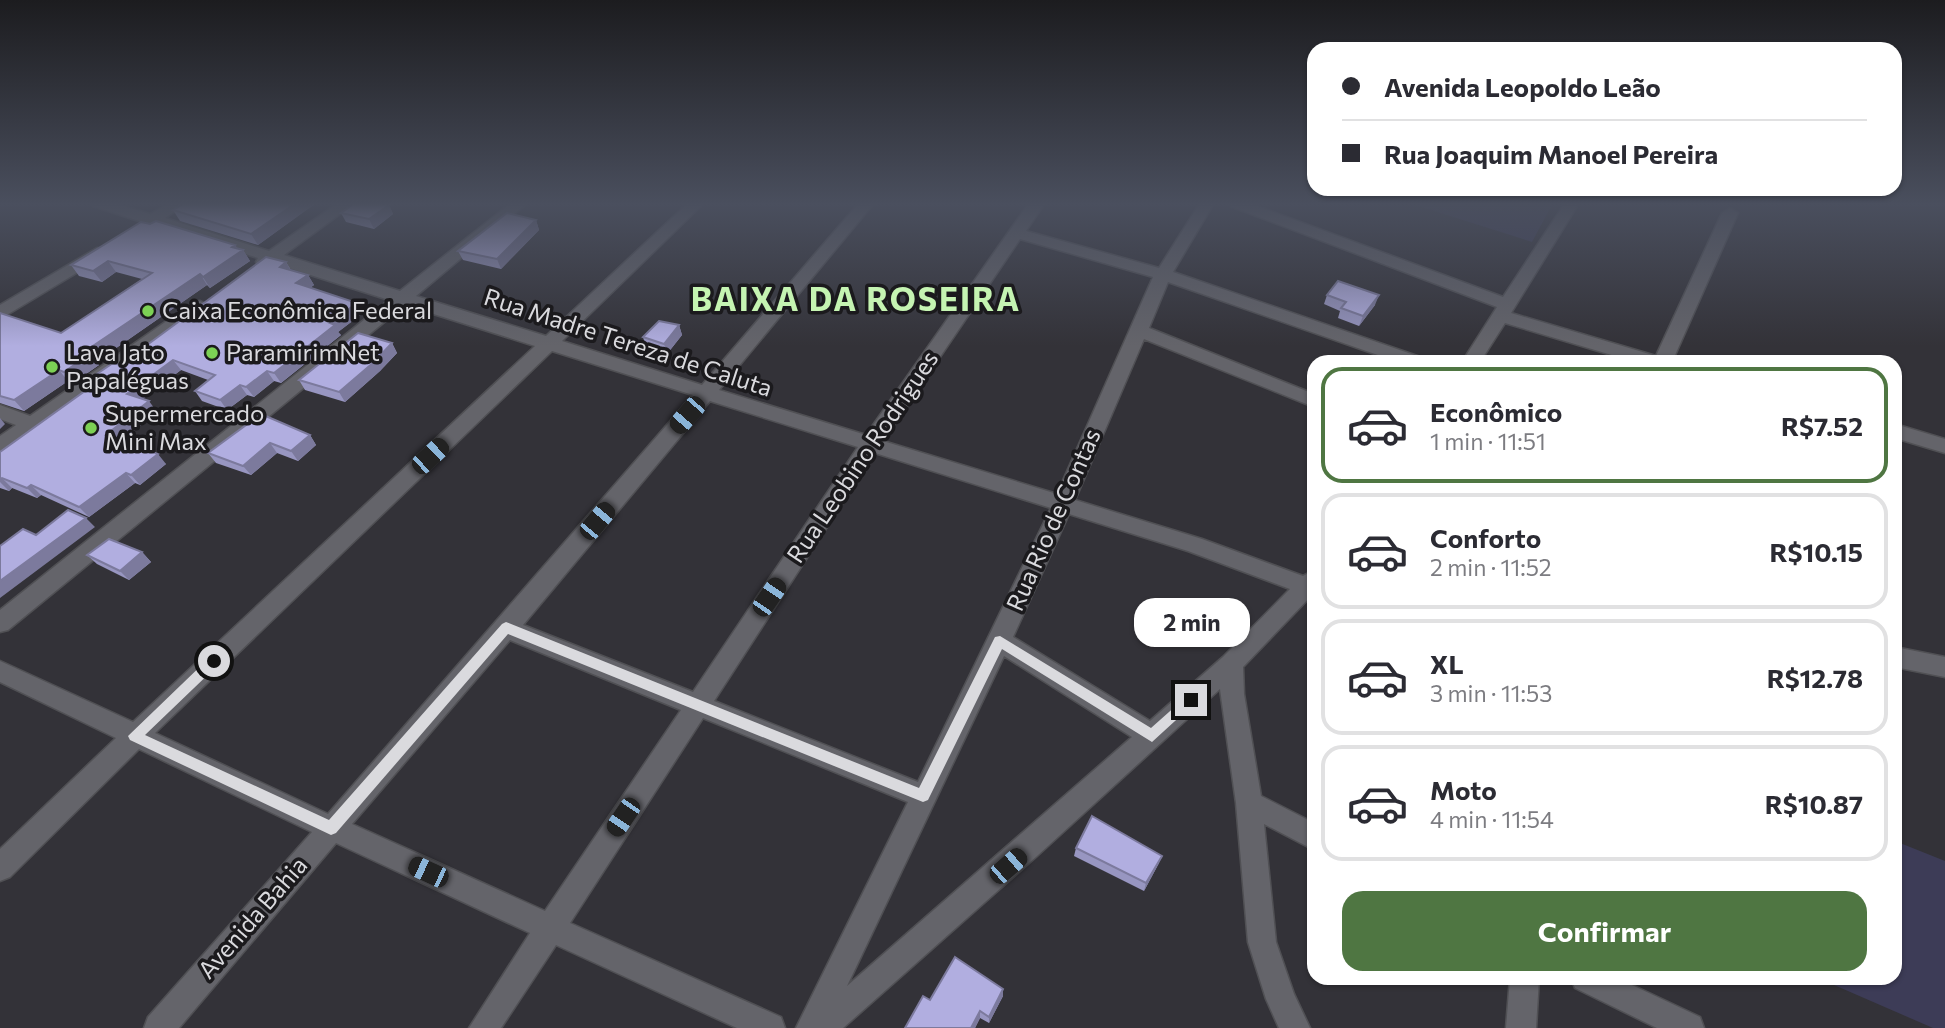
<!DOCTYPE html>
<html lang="pt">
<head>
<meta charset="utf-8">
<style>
	:root { --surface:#fff; --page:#f7f7f7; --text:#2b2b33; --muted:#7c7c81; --line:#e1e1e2; --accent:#4f7642 }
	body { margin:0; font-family:Commissioner,sans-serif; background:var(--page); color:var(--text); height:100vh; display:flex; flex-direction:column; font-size:26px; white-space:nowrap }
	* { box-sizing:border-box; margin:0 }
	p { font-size:23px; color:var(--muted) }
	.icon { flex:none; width:38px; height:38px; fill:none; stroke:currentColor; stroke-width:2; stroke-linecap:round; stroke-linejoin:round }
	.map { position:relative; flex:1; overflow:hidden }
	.details { position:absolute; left:1307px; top:355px; width:595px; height:630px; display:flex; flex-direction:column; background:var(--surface); border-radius:21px; box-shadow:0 2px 5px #0004 }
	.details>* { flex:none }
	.banner { position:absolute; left:1307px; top:42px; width:595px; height:154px; border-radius:21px; box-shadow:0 2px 5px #0004; display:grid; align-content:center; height:154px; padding:0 35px; background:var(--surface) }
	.end { position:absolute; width:32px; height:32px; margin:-16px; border:9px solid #dadade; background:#111; box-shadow:0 0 0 4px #111 }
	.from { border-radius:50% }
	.bubble { position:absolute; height:49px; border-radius:21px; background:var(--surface); box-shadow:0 2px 5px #0004; font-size:23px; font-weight:700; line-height:49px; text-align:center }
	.car { position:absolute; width:21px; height:42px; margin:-21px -10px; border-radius:9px; box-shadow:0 0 5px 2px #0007; background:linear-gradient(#222 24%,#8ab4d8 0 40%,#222 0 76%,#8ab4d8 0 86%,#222 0) }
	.banner b { display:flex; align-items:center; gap:24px; height:66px; font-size:26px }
	.banner b+b { border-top:2px solid var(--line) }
	.banner i { width:18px; height:18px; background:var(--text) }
	ul { padding:12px 0 0; list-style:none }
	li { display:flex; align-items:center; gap:21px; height:116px; margin:0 14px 10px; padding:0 21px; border:4px solid var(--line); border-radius:21px }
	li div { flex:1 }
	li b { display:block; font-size:26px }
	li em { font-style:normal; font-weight:700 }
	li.current { border-color:var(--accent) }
	li>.icon { width:63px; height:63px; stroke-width:1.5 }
	.action { display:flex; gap:14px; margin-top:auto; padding:14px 35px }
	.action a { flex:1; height:80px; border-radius:21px; background:var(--accent); color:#fff; font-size:28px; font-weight:700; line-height:80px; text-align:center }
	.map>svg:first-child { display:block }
	.green { fill:#3d3c57 }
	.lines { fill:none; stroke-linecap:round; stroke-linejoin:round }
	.minor-casing { stroke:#505054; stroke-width:3 }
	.minor { fill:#64646a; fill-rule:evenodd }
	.wall { fill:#9896c1 }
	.shaded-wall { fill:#7c7a9d }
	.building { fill:#b1aee0; stroke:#7c7a9d; stroke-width:2 }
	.route { fill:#dadade }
	.poi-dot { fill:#7cd155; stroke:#1b1a1d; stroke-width:2.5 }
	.labels { text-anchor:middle; stroke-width:7; stroke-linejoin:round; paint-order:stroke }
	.poi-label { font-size:24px; fill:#dadade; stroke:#1b1a1d; text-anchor:start }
	.street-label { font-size:24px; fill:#dadade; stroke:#1b1a1d }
	.district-label { font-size:32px; font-weight:bold; letter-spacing:2px; fill:#c5f4b2; stroke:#1b1a1d }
</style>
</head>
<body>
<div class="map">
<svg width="1945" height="1028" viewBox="0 0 1945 1028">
	<rect width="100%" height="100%" fill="#333238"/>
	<path class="green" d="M1409,203H1553L1532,242Z
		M1895,841L1945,861V1028H1933L1818,978H1895Z"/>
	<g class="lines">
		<g class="minor-casing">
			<path id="minor" d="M91,203H114L150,214L170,203H187L165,218L269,251L338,203H355L284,255L400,291L511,203H527L416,296L546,336L688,203H704L562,341L702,385L859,203H874L719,390L866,435L1029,203H1045L1026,231L1159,268L1200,203H1214L1173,272L1423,358L1425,362H1398L1168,282L1149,328L1314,394V407L1144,339L1075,500L1202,539L1303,576L1314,570V593L1243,667L1244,694L1261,796L1314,823V850L1264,824L1276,942L1294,994L1310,1028H1279L1266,999L1248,942L1236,803L1220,689L1037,856L843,1028H796L908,802L703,718L570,923L781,1017L785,1028H737L556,945L501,1028H469L530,933L336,843L179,1028H144L148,1017L312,832L139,749L10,877L0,881V849L116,738L0,682V661L133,722L535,346L405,305L8,630L0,632V610L389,300L273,263L264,267L258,266L256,262L258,258L154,225L140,226L139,221L93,206ZM1020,239L1153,277L1057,494L883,441ZM552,351L693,395L328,814L155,733ZM710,401L858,447L693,692L523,625ZM875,453L1051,508L918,782L714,701ZM1069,514L1188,551L1290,589L1223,657L1150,721L1013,637ZM510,640L681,710L545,911L352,824ZM1004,656L1132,737L847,986Z
				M1228,203H1249L1503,297L1565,203H1579L1511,313L1656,356L1722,213L1730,208L1738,213L1672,362H1635L1505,323L1480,362H1462L1497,307L1230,206Z
				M97,248L103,249L105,253L103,257L0,319V305Z
				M200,301L209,306L206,310L7,451L0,453V436L16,425L0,419V405L30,416L194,302Z
				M1895,424L1945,439V453L1895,438Z
				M1895,647L1945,657V677L1895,667Z
				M1510,978H1539L1536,1028H1506Z
				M1571,978H1617L1700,1017L1704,1028H1657L1575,988Z"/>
		</g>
		<use href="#minor" class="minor"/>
	</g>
	<path class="wall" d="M316,203L258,245L180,221L173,210Z
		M389,205L393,214L374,229L346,222L341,213Z
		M536,220L539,230L501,269L463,260L458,251Z
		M235,245L237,248L243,250L250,261L210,288L207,285L96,362L99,365L73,383L68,381L24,411L0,403V313L61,333L142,279L116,272L102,282L79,276L71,265Z
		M286,262L291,270L308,275L314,285L310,288L363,313L338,332L341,335L281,383L274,381L254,397L247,395L227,410L202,401L195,391L208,380L181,370L142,399L157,412L121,441L166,464L140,485L135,483L89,517L41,495L37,498L12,488L9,491L0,488V452L93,385L88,380L120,365Z
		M1327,295L1375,305L1359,326L1338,318L1340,311L1324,304Z
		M679,325L682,335L667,354L646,347L643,337Z
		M392,343L397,353L380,371L345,402L305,390L299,380Z
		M310,435L316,445L298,461L277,453L251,475L216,463L208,453Z
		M142,552L151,562L129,580L97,564L87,555Z
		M1076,848L1159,863L1144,891L1074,856Z
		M1003,996L989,1023L980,1018L975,1028H905L930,1000Z"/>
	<path class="shaded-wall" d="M296,203H316L258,245L251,234Z
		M389,205L393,214L374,229L369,219Z
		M536,220L539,230L501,269L497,259Z
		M235,245L240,252L243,250L250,261L210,288L203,277Z
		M108,261L116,272L102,282L93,271Z
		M286,262L292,273L280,267Z
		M200,274L207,285L96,362L99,365L73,383L64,372L84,352Z
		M308,275L314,285L302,293L296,283Z
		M1379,295L1375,305L1359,326L1363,316Z
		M357,303L363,313L338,332L341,335L281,383L274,373L330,323Z
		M679,325L682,335L667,354L664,344Z
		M392,343L397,353L380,371L345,402L339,392Z
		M173,360L181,370L135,405L127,394Z
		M59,370L68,381L24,411L14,400Z
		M267,371L274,381L254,397L246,387Z
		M240,385L247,395L227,410L220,400Z
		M149,401L157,412L115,446L106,435Z
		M0,418L5,424L0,429Z
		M310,435L316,445L298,461L291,451Z
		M270,443L277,453L251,475L243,466Z
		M158,454L166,464L140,485L131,475Z
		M126,473L135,483L89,517L79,507Z
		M2,478L12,488L9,491L0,482V479Z
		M31,485L41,495L37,498L27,488Z
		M86,518L95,527L0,598V581Z
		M142,552L151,562L129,580L120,571Z
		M1162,856L1159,863L1144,891L1146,883Z
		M1003,989V996L989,1023V1017Z
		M980,1011V1018L975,1028H971Z"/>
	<path class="building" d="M185,203H296L251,234L173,210Z
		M355,203H380L389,205L369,219L341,213Z
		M507,213L536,220L497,259L458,251Z
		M156,221L235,245L232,247L243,250L203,277L200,274L84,352L90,354L64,372L59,370L14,400L0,396V313L61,333L152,273L108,261L93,271L71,265L141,222L150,224Z
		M266,257L286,262L280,267L308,275L296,283L357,303L330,323L335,325L274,373L267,371L246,387L240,385L220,400L195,391L215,375L173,360L127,394L149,401L106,435L158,454L131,475L126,473L79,507L31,485L27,488L2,478L0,479V452L96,383L88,380L113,363L120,365Z
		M1338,281L1379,295L1363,316L1341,308L1346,302L1327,295Z
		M659,321L679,325L664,344L643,337Z
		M358,333L392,343L374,362L339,392L299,380Z
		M261,414L310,435L291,451L270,443L243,466L208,453Z
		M68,510L86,518L0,581V546L23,529L36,535Z
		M109,539L142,552L120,571L87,555Z
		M1092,816L1162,856L1146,883L1076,848Z
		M955,957L1003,989L989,1017L980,1011L971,1028H905L923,996L930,1000Z"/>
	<linearGradient id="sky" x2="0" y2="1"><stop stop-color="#1c1c1f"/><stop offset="0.59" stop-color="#4a4f5e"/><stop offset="1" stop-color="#4a4f5e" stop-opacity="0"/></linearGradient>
	<rect width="1945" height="346" fill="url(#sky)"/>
	<path class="route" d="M506,622L919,788L995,637L1000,636L1151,728L1187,696L1191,694L1198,700L1152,742L1002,649L928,800L923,802L508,634L336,833L331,835L130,740L128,736L209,658H218V665L145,735L329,820L502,624Z"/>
	<g class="poi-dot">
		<circle cx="148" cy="311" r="7"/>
		<circle cx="212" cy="353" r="7"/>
		<circle cx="52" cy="367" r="7"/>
		<circle cx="91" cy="428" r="7"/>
	</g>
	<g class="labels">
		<g class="poi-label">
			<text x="162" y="319">Caixa Econômica Federal</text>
			<text x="66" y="361">Lava Jato<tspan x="66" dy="28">Papaléguas</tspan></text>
			<text x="226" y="361">ParamirimNet</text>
			<text x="105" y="422">Supermercado<tspan x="105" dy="28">Mini Max</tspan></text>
		</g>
		<g class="street-label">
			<text transform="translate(628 343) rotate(18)" y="8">Rua Madre Tereza de Caluta</text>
			<text transform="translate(863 457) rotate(-56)" y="8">Rua Leobino Rodrigues</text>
			<text transform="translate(1054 520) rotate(-66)" y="8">Rua Rio de Contas</text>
			<text transform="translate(253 918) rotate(-49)" y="8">Avenida Bahia</text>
		</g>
		<g class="district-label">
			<text x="856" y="311">BAIXA DA ROSEIRA</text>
		</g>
	</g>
</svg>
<i class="end from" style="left:214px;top:661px"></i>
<i class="end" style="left:1191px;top:700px"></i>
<div class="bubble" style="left:1134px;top:598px;width:116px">2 min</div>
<i class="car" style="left:687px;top:415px;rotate:221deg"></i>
<i class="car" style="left:430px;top:456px;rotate:47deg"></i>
<i class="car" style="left:597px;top:521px;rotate:40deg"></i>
<i class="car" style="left:769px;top:597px;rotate:34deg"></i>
<i class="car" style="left:623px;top:817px;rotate:214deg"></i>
<i class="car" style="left:1008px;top:866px;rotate:49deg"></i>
<i class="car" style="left:428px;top:872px;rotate:295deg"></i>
<div class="banner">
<b><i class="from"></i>Avenida Leopoldo Leão</b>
<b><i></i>Rua Joaquim Manoel Pereira</b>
</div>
<section class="details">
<ul>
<li class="current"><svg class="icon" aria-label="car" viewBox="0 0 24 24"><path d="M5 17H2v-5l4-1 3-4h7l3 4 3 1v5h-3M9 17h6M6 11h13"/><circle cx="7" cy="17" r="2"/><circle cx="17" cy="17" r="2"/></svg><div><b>Econômico</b><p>1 min · 11:51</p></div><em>R$7.52</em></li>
<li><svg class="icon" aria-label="car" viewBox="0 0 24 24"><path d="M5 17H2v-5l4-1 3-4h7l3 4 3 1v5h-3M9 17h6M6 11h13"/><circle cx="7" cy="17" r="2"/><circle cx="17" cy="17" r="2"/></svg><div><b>Conforto</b><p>2 min · 11:52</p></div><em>R$10.15</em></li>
<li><svg class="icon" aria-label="car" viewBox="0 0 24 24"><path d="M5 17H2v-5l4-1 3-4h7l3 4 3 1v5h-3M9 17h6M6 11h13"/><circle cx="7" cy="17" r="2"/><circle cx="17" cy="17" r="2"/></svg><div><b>XL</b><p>3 min · 11:53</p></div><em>R$12.78</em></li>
<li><svg class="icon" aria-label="car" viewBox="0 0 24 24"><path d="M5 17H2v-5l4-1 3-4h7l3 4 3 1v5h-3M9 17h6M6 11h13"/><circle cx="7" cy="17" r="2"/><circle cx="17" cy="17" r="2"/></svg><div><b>Moto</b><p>4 min · 11:54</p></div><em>R$10.87</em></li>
</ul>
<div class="action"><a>Confirmar</a></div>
</section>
</div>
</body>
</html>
